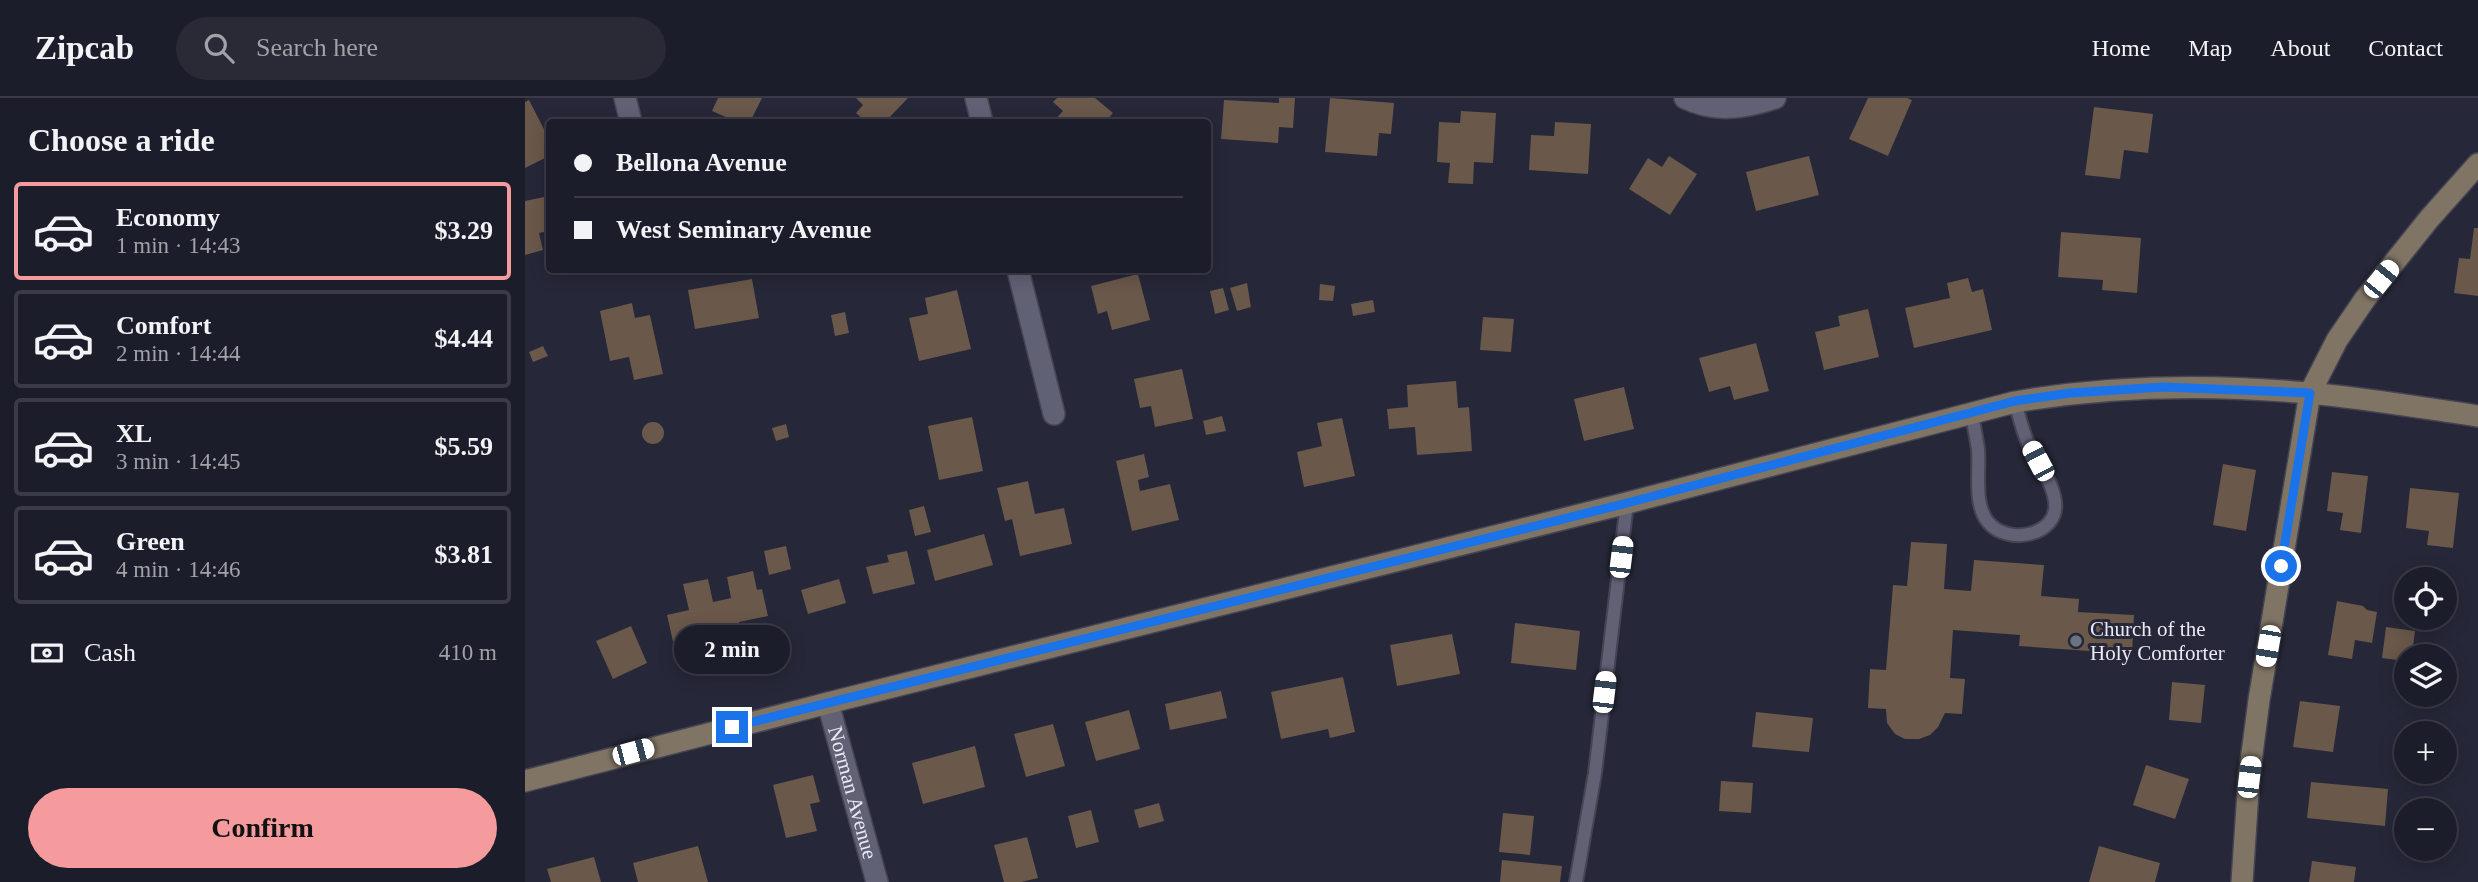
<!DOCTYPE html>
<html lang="en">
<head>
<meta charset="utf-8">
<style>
	:root { --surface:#1c1d2a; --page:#292a36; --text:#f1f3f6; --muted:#a0a2a8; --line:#3a3b47; --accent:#f59b9d }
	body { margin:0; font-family:"Times New Roman",serif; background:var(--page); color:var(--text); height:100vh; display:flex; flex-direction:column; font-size:26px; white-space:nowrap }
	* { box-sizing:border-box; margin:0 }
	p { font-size:23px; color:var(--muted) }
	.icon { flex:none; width:38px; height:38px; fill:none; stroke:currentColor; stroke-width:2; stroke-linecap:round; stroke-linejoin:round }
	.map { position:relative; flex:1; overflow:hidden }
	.side { display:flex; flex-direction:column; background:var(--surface); width:525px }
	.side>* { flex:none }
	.banner { position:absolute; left:21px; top:21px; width:665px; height:154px; border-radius:7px; box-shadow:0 4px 18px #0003,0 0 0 2px var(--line); display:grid; align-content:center; height:154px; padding:0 28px; background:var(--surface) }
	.fabs { position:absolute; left:1869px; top:469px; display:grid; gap:14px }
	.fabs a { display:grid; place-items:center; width:63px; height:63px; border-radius:50%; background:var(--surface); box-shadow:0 4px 18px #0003,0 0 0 2px var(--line); font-size:35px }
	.end { position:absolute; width:32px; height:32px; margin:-16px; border:9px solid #1a73e8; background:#fff; box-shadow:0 0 0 4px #fff }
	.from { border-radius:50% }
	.bubble { position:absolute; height:49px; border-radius:24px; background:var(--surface); box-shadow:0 4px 18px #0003,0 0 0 2px var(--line); font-size:23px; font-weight:700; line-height:49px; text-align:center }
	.car { position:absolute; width:21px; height:42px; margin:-21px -10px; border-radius:9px; box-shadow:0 0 5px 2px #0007; background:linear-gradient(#fff 24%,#345 0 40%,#fff 0 76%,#345 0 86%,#fff 0) }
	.banner b { display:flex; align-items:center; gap:24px; height:66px; font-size:26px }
	.banner b+b { border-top:2px solid var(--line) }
	.banner i { width:18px; height:18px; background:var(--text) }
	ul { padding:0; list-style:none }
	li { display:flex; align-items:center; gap:21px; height:98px; margin:0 14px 10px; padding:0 14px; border:4px solid var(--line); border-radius:7px }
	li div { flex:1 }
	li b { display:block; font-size:26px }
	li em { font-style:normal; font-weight:700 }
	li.active { border-color:var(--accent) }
	li>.icon { width:63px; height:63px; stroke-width:1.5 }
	h2 { padding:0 28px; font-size:32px; line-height:84px }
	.pay { display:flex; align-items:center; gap:18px; height:77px; padding:0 28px; font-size:26px }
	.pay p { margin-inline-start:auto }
	.cta { display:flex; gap:14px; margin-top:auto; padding:14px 28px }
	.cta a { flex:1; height:80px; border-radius:42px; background:var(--accent); color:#111; font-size:28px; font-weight:700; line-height:80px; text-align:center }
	header { display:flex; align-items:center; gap:42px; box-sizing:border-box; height:98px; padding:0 35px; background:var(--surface); border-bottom:2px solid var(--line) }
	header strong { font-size:33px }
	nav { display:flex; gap:38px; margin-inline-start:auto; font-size:24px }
	.search { width:490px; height:63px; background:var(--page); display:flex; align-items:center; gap:18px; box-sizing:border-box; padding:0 24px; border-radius:38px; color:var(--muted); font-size:26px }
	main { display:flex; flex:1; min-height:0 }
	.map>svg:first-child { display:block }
	.building { fill:#6a584a }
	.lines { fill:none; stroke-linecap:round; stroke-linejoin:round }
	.lane-casing { stroke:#444453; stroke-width:16 }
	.street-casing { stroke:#444453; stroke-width:24 }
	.secondary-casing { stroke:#444453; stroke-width:24 }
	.lane { stroke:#606175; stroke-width:12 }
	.street { stroke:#606175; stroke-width:21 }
	.secondary { stroke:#807565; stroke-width:21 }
	.route { stroke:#1a73e8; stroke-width:9 }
	.worship-dot { fill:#6b7280; stroke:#262738; stroke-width:2.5 }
	.labels { text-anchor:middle; stroke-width:6; stroke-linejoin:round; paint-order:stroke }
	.poi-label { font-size:21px; fill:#eaeaf6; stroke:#262738; text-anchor:start }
	.street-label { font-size:21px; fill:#eaeaf6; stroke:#262738 }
</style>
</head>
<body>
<header>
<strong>Zipcab</strong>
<div class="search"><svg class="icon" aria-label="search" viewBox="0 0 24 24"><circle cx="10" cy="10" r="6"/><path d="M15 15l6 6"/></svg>Search here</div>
<nav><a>Home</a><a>Map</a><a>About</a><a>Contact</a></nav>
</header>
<main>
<section class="side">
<h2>Choose a ride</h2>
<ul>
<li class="active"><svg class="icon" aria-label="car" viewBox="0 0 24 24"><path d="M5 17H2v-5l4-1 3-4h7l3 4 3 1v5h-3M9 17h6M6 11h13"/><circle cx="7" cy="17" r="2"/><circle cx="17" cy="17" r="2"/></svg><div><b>Economy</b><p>1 min · 14:43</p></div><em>$3.29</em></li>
<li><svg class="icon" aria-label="car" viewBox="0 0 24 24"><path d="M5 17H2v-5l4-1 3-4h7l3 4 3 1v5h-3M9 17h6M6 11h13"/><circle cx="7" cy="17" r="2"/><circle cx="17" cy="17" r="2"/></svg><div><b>Comfort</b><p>2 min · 14:44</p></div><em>$4.44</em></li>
<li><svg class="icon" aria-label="car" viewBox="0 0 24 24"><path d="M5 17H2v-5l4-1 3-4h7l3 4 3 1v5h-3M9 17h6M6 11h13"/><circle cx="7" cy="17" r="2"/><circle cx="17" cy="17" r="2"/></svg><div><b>XL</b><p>3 min · 14:45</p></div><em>$5.59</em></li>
<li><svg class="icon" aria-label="car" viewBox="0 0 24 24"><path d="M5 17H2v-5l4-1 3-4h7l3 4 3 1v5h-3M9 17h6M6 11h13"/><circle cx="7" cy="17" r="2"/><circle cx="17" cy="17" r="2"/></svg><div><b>Green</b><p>4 min · 14:46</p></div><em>$3.81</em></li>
</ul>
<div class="pay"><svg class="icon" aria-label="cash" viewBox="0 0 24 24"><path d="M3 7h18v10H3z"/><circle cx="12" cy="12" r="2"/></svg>Cash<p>410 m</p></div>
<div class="cta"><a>Confirm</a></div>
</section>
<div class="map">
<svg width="1953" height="784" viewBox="0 0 1953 784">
	<rect width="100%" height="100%" fill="#262738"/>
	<path class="building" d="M193,0H237L225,24H212L187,13Z
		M331,0H383L360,24H341L331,15L338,7Z
		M532,0H570L588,15L580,24H528L538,13L528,4Z
		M754,0H770L768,30L754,29L753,45L696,41L699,2L754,5Z
		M805,0L869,5L866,36L854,35L852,58L800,54Z
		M1343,0H1382L1387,2L1363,58L1324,41Z
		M4,2L24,41V58L0,70V4Z
		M1569,9L1628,16L1623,55L1599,52L1595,81L1560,77Z
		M936,13L971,15L968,65L949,64L948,86L923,85L925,65L912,64L914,24L935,25Z
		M1030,24L1066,26L1063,76L1004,72L1006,37L1029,38Z
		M1144,58L1172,76L1145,117L1104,91L1123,60L1137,69Z
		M1284,58L1294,97L1231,113L1221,74Z
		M19,99L24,133L14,135L18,152L0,157V103Z
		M1949,130H1953V198L1929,195L1934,160L1945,161Z
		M1536,134L1616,140L1612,195L1577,192L1578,182L1533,179Z
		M613,176L625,222L587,232L582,213L573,216L566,188Z
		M1443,180L1447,194L1458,191L1467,232L1389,250L1380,210L1425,200L1422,185Z
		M227,181L234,220L170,231L163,192Z
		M722,185L726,209L712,213L705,190Z
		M795,186L810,188L808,203L794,202Z
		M698,190L704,212L690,216L685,193Z
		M432,192L446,251L394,263L384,220L403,216L400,200Z
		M848,202L850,214L828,218L826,206Z
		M107,205L110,220L125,217L138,276L109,282L104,259L85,263L75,213Z
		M1343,211L1354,259L1299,272L1290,234L1315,228L1313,218Z
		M320,214L324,235L310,238L306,217Z
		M958,219L989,221L986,254L955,252Z
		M1231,245L1244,293L1209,302L1205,288L1184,294L1174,260Z
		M18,248L23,258L8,264L4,254Z
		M657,271L668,321L630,329L626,308L615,310L609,281Z
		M931,283L933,310L944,309L947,353L892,357L890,329L864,331L862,311L883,309L882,287Z
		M1099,289L1109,331L1059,343L1049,301Z
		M697,318L701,333L681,337L678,323Z
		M447,319L458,373L414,382L403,328Z
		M817,320L830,378L779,389L772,354L797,348L792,325Z
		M117 335a11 11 0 1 1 22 0a11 11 0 1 1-22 0Z
		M261,326L264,339L251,343L247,330Z
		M619,356L624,379L613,382L615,393L645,386L654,422L607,433L591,363Z
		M1698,366L1731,372L1721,433L1688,427Z
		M1807,374L1843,378L1836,435L1815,432L1818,415L1802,413Z
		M503,383L510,416L539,410L547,446L495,458L487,421L480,423L472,390Z
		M1885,390L1934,395L1928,450L1902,447L1904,433L1881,430Z
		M399,408L406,434L390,438L384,412Z
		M459,436L468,467L410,483L402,452Z
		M1386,444L1422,446L1419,491L1446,493L1449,462L1519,467L1516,498L1554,501L1553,514L1609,517L1607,556L1494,548L1495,537L1428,532L1425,580L1440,581L1437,616L1420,615L1413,629L1405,637L1394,641H1380L1370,636L1362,625L1361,611L1343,610L1345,571L1361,572L1368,487L1382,488Z
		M261,448L266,471L244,477L239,453Z
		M382,453L390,486L348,496L341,469L364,464L362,457Z
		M228,473L232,492L237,491L243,518L214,524L216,534L149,548L142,517L164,512L158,486L183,481L188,504L206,500L202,479Z
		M314,481L321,505L283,516L276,492Z
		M1812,503L1838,508L1842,512L1852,514L1847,545L1830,542L1827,561L1803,557Z
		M990,525L1055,533L1051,572L986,565Z
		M106,528L122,565L88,581L71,543Z
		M1861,529L1890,533L1887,558H1881V563L1857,560Z
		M927,536L935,576L872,588L865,547Z
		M818,579L830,634L805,640L803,631L756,641L746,594Z
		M1647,584L1680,587L1676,625L1644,622Z
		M696,593L702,620L645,632L640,606Z
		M1775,603L1815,608L1808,654L1768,649Z
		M604,612L615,651L571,663L560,624Z
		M1231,614L1288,620L1284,654L1227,649Z
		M528,626L540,668L501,679L489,636Z
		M450,648L460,689L398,706L387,665Z
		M1621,667L1664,681L1650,721L1608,707Z
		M288,677L295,704L285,706L292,733L261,740L248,687Z
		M1196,683L1228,685L1226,715L1194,713Z
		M1786,684L1863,691L1860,728L1782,720Z
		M634,705L639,723L614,730L609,712Z
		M566,712L574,744L551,750L543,718Z
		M978,715L1009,718L1005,757L974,754Z
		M1920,735L1923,736L1920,759L1897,757L1898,751H1920Z
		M502,739L513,780L496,784H479L469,747Z
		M173,748L183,784H113L108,765Z
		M1574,748L1635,765L1630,784H1564Z
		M69,759L76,784H26L22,771Z
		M977,762L1037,768L1035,784H975Z
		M1787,763L1831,769L1829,784H1784Z"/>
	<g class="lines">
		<g class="lane-casing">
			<path id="lane" d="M1446,314C1449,326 1451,339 1453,351C1455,373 1448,406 1463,424C1482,448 1535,438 1530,403C1527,382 1512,363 1503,345C1497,332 1494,317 1490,304
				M1051,784L1070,675L1102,405"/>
		</g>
		<g class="street-casing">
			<g id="street">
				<path d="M100,0L106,24"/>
				<path d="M451,0L457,24"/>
				<path d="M1160,0C1191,15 1219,10 1250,0"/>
				<path d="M493,172L529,316"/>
				<path id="s1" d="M303,605L352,784"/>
			</g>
		</g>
		<g class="secondary-casing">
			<path id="secondary" d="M0,683L303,605L1102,405L1490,304C1588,287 1685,286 1783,295C1840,300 1897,310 1953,318
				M1717,784L1724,679L1734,602L1785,295L1812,242L1840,201L1904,121L1953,66"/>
		</g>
		<use href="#lane" class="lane"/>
		<use href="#street" class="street"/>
		<use href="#secondary" class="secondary"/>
	</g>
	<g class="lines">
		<path class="route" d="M207,629L1102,405L1490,303L1545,295L1638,289L1785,295L1756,468"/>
	</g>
	<circle class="worship-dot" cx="1551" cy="543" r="7"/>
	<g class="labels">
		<g class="poi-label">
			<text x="1565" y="538">Church of the<tspan x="1565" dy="24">Holy Comforter</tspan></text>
		</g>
		<g class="street-label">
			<text dy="7" stroke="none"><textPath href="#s1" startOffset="93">Norman Avenue</textPath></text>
		</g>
	</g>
</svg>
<div class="fabs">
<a><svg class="icon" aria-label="locate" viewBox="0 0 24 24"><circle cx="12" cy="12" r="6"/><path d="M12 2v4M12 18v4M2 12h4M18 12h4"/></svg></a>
<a><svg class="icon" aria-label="layers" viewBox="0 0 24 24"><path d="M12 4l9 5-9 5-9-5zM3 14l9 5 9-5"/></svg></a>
<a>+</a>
<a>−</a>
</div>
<i class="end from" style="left:1756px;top:468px"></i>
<i class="end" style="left:207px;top:629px"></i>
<div class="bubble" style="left:149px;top:527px;width:116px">2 min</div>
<i class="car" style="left:1856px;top:181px;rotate:39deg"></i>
<i class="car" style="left:1513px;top:363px;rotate:332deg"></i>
<i class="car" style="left:1096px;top:459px;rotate:7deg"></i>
<i class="car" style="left:1743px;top:548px;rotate:190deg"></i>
<i class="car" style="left:1079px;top:594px;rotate:7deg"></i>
<i class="car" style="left:108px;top:654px;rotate:75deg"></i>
<i class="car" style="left:1724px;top:679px;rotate:7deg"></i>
<div class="banner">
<b><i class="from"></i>Bellona Avenue</b>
<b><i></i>West Seminary Avenue</b>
</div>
</div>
</main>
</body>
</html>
